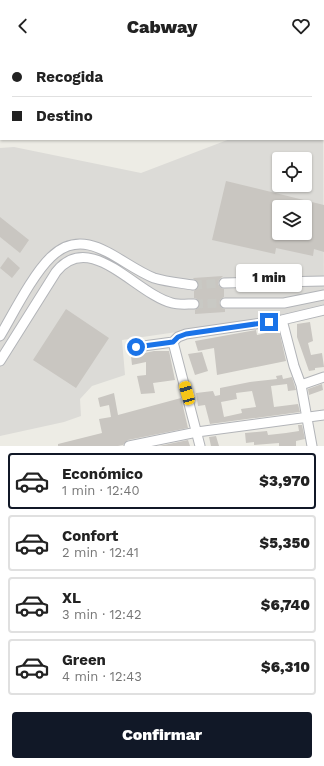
<!DOCTYPE html>
<html lang="es">
<head>
<meta charset="utf-8">
<style>
	:root { --surface:#fff; --page:#f6f6f6; --text:#222; --muted:#767676; --line:#e0e0e0; --accent:#111827 }
	body { margin:0; font-family:"Work Sans",sans-serif; background:var(--page); color:var(--text); height:100vh; display:flex; flex-direction:column; font-size:15px; white-space:nowrap }
	* { box-sizing:border-box; margin:0 }
	p { font-size:13px; color:var(--muted) }
	.icon { flex:none; width:22px; height:22px; fill:none; stroke:currentColor; stroke-width:2; stroke-linecap:round; stroke-linejoin:round }
	.map { position:relative; height:394px; overflow:hidden }
	.sheet { display:flex; flex-direction:column; background:var(--surface); flex:1 }
	.sheet>* { flex:none }
	.top-card { position:absolute; left:0px; top:0px; width:324px; height:88px; box-shadow:0 1px 3px #0004; display:grid; align-content:center; height:88px; padding:0 12px; background:var(--surface) }
	.fabs { position:absolute; left:272px; top:100px; display:grid; gap:8px }
	.fabs a { display:grid; place-items:center; width:40px; height:40px; border-radius:4px; background:var(--surface); box-shadow:0 1px 3px #0004; font-size:20px }
	.end { position:absolute; width:18px; height:18px; margin:-9px; border:5px solid #1a73e8; background:#fff; box-shadow:0 0 0 2px #fff }
	.from { border-radius:50% }
	.bubble { position:absolute; height:28px; border-radius:4px; background:var(--surface); box-shadow:0 1px 3px #0004; font-size:13px; font-weight:800; line-height:28px; text-align:center }
	.car { position:absolute; width:12px; height:24px; margin:-12px -6px; border-radius:5px; box-shadow:0 0 3px 1px #0007; background:linear-gradient(#f5c518 24%,#345 0 40%,#f5c518 0 76%,#345 0 86%,#f5c518 0) }
	.top-card b { display:flex; align-items:center; gap:14px; height:38px; font-size:15px }
	.top-card b+b { border-top:1px solid var(--line) }
	.top-card i { width:10px; height:10px; background:var(--text) }
	ul { padding:7px 0 0; list-style:none }
	li { display:flex; align-items:center; gap:12px; height:56px; margin:0 8px 6px; padding:0 4px; border:2px solid var(--line); border-radius:4px }
	li div { flex:1 }
	li b { display:block; font-size:15px }
	li em { font-style:normal; font-weight:800 }
	li.on { border-color:var(--accent) }
	li>.icon { width:36px; height:36px; stroke-width:1.5 }
	.primary-button { display:flex; gap:8px; margin-top:auto; padding:8px 12px }
	.primary-button a { flex:1; height:46px; border-radius:4px; background:var(--accent); color:#fff; font-size:16px; font-weight:800; line-height:46px; text-align:center }
	header { display:flex; justify-content:space-between; align-items:center; height:52px; padding:0 12px; background:var(--surface); font-size:18px; font-weight:800 }
	.map>svg:first-child { display:block }
	.industrial { fill:#dcdbd7; fill-rule:evenodd }
	.water { fill:#accef6 }
	.building { fill:#c9c6c1; fill-rule:evenodd }
	.lines { fill:none; stroke-linecap:round; stroke-linejoin:round }
	.minor-tunnel { stroke:#c9c9c4; stroke-width:9; stroke-dasharray:9 4.5; stroke-linecap:butt }
	.minor-casing { stroke:#b2b4b8; stroke-width:11 }
	.minor { stroke:#fff; stroke-width:9 }
	.route { stroke:#1a73e8; stroke-width:5 }
</style>
</head>
<body>
<header><svg class="icon" aria-label="back" viewBox="0 0 24 24"><path d="M15 5l-7 7 7 7"/></svg>Cabway<svg class="icon" aria-label="heart" viewBox="0 0 24 24"><path d="M12 20l-8-8c-3-5 5-10 8-4 3-6 11-1 8 4z"/></svg></header>
<div class="map">
<svg width="324" height="394" viewBox="0 0 324 394">
	<rect width="100%" height="100%" fill="#edece5"/>
	<path class="industrial" d="M323,42L324,254L310,258L218,274L122,288L125,323L92,334L80,347L81,364L64,370L0,384V96L14,95L141,121L230,87H323ZM279,107H305V133H279ZM279,155H305V181H279Z"/>
	<path class="water" d="M0,0H108L1,1L0,45Z"/>
	<path class="building" d="M226,129L324,153V200L314,197L313,204L276,196L275,202L212,188ZM279,155H305V181H279Z
		M0,165L29,188L20,201L0,185Z
		M8,205L20,216L12,226L0,216Z
		M223,224L219,228L218,232L221,236L224,237V245L220,248L219,251L222,256L225,257V260L195,262V258L199,255L200,252L197,247L194,246V239L199,234L193,226Z
		M66,257L109,286L76,336L33,308Z
		M310,270L313,289L308,291L311,303L322,301L324,315L315,316V318L309,319L297,285V272Z
		M256,278L257,283L279,278L286,309L217,323L214,296L198,299L195,289Z
		M154,299H169L175,328L153,331L155,341L141,342L137,324L146,323V310L132,313L131,304Z
		M202,300L208,319L195,323L188,302Z
		M282,323L283,327L292,325L296,338L288,339L287,332L271,334L274,355L298,352L300,360L210,372L205,353L198,354L196,341L213,339L215,344L220,343V336L250,330L277,327L276,324ZM252,339L256,355L241,357L242,361L224,365L221,350L237,347L236,341Z
		M322,332L323,338L309,343L308,337Z
		M114,341L118,363L181,346L188,376L128,388L123,393L118,394H58V392L102,381L99,367L111,365L109,353L100,355L98,346Z
		M298,373H302L305,387L296,389V394H279V391L254,393V390L246,391L245,381L267,379L268,383L286,381L299,379Z
		M216,384L219,394H211L209,385Z
		M188,388L190,394H159Z"/>
	<g class="lines">
		<path class="minor-tunnel" d="M193,233L224,231
			M194,252L225,251"/>
		<g class="minor-casing">
			<path id="minor" d="M309,0L310,1
				M323,12L324,13
				M224,231L324,229
				M225,251H284L324,243
				M282,268L294,314L301,333L312,394
				M0,284C13,262 33,222 51,205C86,171 120,213 154,226C167,230 181,231 193,233
				M173,290L200,394
				M136,295L173,290L178,285L186,282L282,268L324,258
				M0,309L56,220C90,177 136,242 172,251C179,253 187,252 194,252
				M301,333L324,325
				M129,394L197,380L324,363"/>
		</g>
		<use href="#minor" class="minor"/>
	</g>
	<g class="lines">
		<path class="route" d="M136,295L173,290L178,285L186,282L269,270"/>
	</g>
</svg>
<div class="fabs">
<a><svg class="icon" aria-label="locate" viewBox="0 0 24 24"><circle cx="12" cy="12" r="6"/><path d="M12 2v4M12 18v4M2 12h4M18 12h4"/></svg></a>
<a><svg class="icon" aria-label="layers" viewBox="0 0 24 24"><path d="M12 4l9 5-9 5-9-5zM3 14l9 5 9-5"/></svg></a>
</div>
<i class="end from" style="left:136px;top:295px"></i>
<i class="end" style="left:269px;top:270px"></i>
<div class="bubble" style="left:236px;top:212px;width:66px">1 min</div>
<i class="car" style="left:187px;top:341px;rotate:344deg"></i>
<div class="top-card">
<b><i class="from"></i>Recogida</b>
<b><i></i>Destino</b>
</div>
</div>
<section class="sheet">
<ul>
<li class="on"><svg class="icon" aria-label="car" viewBox="0 0 24 24"><path d="M5 17H2v-5l4-1 3-4h7l3 4 3 1v5h-3M9 17h6M6 11h13"/><circle cx="7" cy="17" r="2"/><circle cx="17" cy="17" r="2"/></svg><div><b>Económico</b><p>1 min · 12:40</p></div><em>$3,970</em></li>
<li><svg class="icon" aria-label="car" viewBox="0 0 24 24"><path d="M5 17H2v-5l4-1 3-4h7l3 4 3 1v5h-3M9 17h6M6 11h13"/><circle cx="7" cy="17" r="2"/><circle cx="17" cy="17" r="2"/></svg><div><b>Confort</b><p>2 min · 12:41</p></div><em>$5,350</em></li>
<li><svg class="icon" aria-label="car" viewBox="0 0 24 24"><path d="M5 17H2v-5l4-1 3-4h7l3 4 3 1v5h-3M9 17h6M6 11h13"/><circle cx="7" cy="17" r="2"/><circle cx="17" cy="17" r="2"/></svg><div><b>XL</b><p>3 min · 12:42</p></div><em>$6,740</em></li>
<li><svg class="icon" aria-label="car" viewBox="0 0 24 24"><path d="M5 17H2v-5l4-1 3-4h7l3 4 3 1v5h-3M9 17h6M6 11h13"/><circle cx="7" cy="17" r="2"/><circle cx="17" cy="17" r="2"/></svg><div><b>Green</b><p>4 min · 12:43</p></div><em>$6,310</em></li>
</ul>
<div class="primary-button"><a>Confirmar</a></div>
</section>
</body>
</html>
